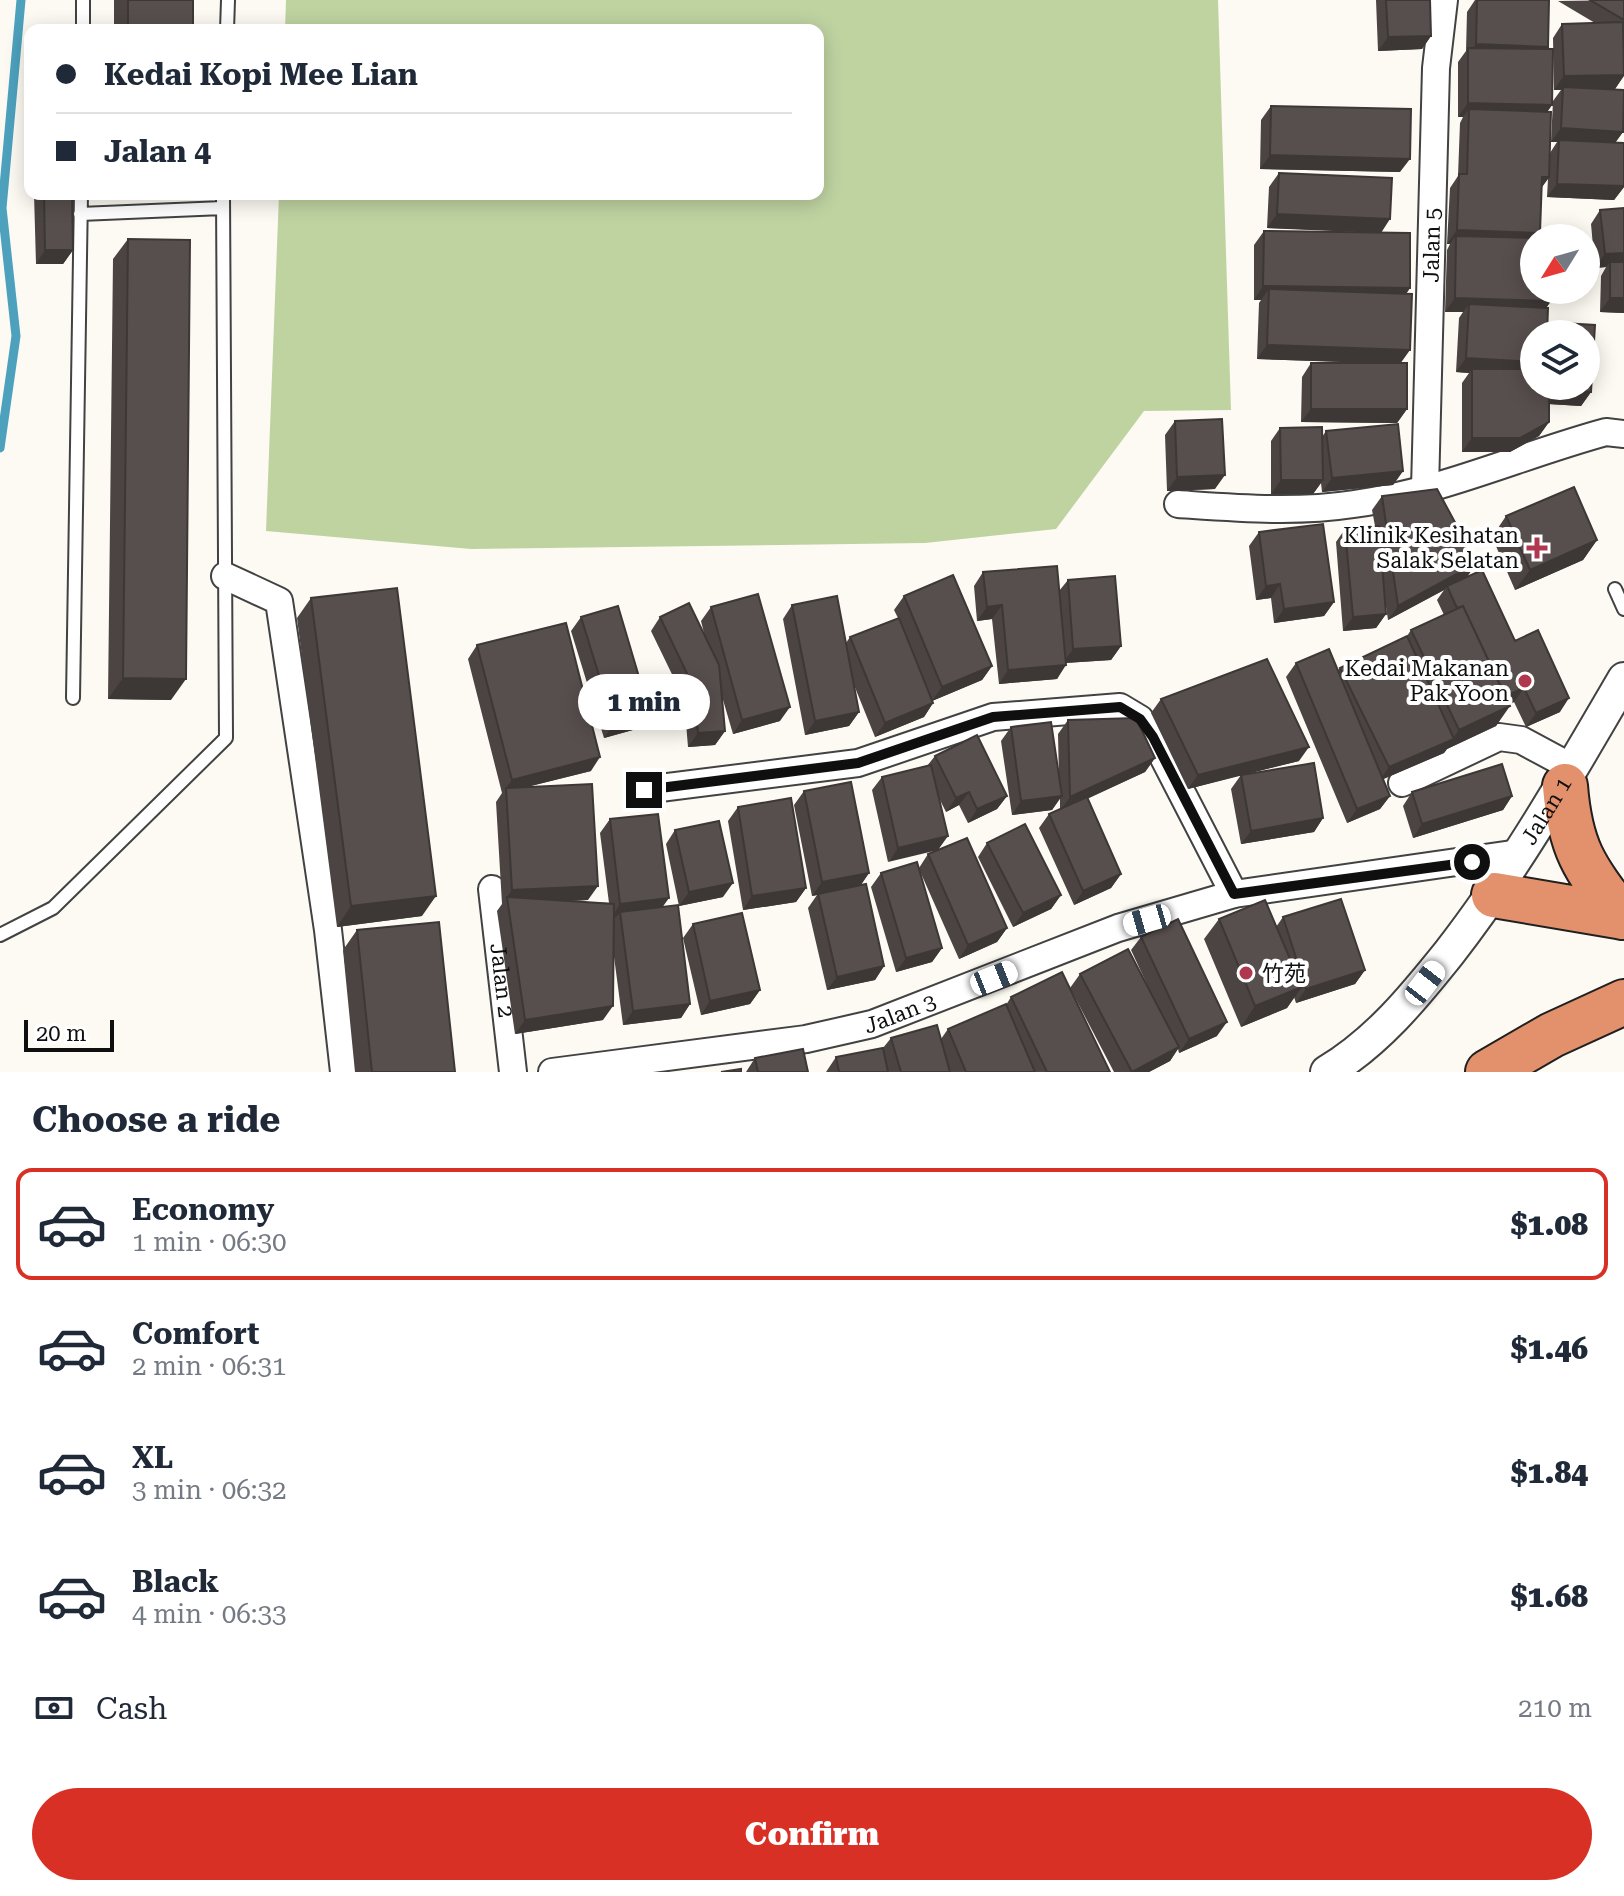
<!DOCTYPE html>
<html lang="en">
<head>
<meta charset="utf-8">
<style>
	:root { --surface:#fff; --page:#f6f6f7; --text:#1f2937; --muted:#747a83; --line:#e0e1e3; --accent:#d93025 }
	body { margin:0; font-family:"Roboto Serif","Noto Sans SC",serif; background:var(--page); color:var(--text); height:100vh; display:flex; flex-direction:column; font-size:30px; white-space:nowrap }
	* { box-sizing:border-box; margin:0 }
	p { font-size:26px; color:var(--muted) }
	.icon { flex:none; width:44px; height:44px; fill:none; stroke:currentColor; stroke-width:2; stroke-linecap:round; stroke-linejoin:round }
	.map { position:relative; height:1072px; overflow:hidden }
	.details { display:flex; flex-direction:column; background:var(--surface); flex:1 }
	.details>* { flex:none }
	.guide { position:absolute; left:24px; top:24px; width:800px; height:176px; border-radius:16px; box-shadow:0 4px 20px #0003; display:grid; align-content:center; height:176px; padding:0 32px; background:var(--surface) }
	.needle { width:52px; rotate:233deg }
	.fabs { position:absolute; left:1520px; top:224px; display:grid; gap:16px }
	.fabs a { display:grid; place-items:center; width:80px; height:80px; border-radius:50%; background:var(--surface); box-shadow:0 4px 20px #0003; font-size:40px }
	.scale { position:absolute; left:24px; bottom:20px; width:90px; box-sizing:border-box; padding-left:8px; border:4px solid #0f0f0f; border-top:0; font-size:22px; line-height:28px; white-space:nowrap; color:#0f0f0f; -webkit-text-stroke:6px #fff; paint-order:stroke }
	.end { position:absolute; width:36px; height:36px; margin:-18px; border:10px solid #0f0f0f; background:#fff; box-shadow:0 0 0 4px #fff }
	.from { border-radius:50% }
	.bubble { position:absolute; height:56px; border-radius:28px; background:var(--surface); box-shadow:0 4px 20px #0003; font-size:26px; font-weight:800; line-height:56px; text-align:center }
	.car { position:absolute; width:24px; height:48px; margin:-24px -12px; border-radius:10px; box-shadow:0 0 6px 2px #0007; background:linear-gradient(#fff 24%,#345 0 40%,#fff 0 76%,#345 0 86%,#fff 0) }
	.guide b { display:flex; align-items:center; gap:28px; height:76px; font-size:30px }
	.guide b+b { border-top:2px solid var(--line) }
	.guide i { width:20px; height:20px; background:var(--text) }
	ul { padding:0; list-style:none }
	li { display:flex; align-items:center; gap:24px; height:112px; margin:0 16px 12px; padding:0 16px; border:4px solid transparent; border-radius:16px }
	li div { flex:1 }
	li b { display:block; font-size:30px }
	li em { font-style:normal; font-weight:800 }
	li.current { border-color:var(--accent) }
	li>.icon { width:72px; height:72px; stroke-width:1.5 }
	h2 { padding:0 32px; font-size:36px; line-height:96px }
	.pay { display:flex; align-items:center; gap:20px; height:88px; padding:0 32px; font-size:30px }
	.pay p { margin-inline-start:auto }
	.cta { display:flex; gap:16px; margin-top:auto; padding:16px 32px }
	.cta a { flex:1; height:92px; border-radius:48px; background:var(--accent); color:#fff; font-size:32px; font-weight:800; line-height:92px; text-align:center }
	.map>svg:first-child { display:block }
	.forest { fill:#bfd3a1 }
	.lines { fill:none; stroke-linecap:round; stroke-linejoin:round }
	.stream { stroke:#4da1bd; stroke-width:9 }
	.service-casing { stroke:#424242; stroke-width:16 }
	.minor-casing { stroke:#424242; stroke-width:30 }
	.tertiary-casing { stroke:#424242; stroke-width:36 }
	.motorway-casing { stroke:#202020; stroke-width:48 }
	.service { stroke:#fff; stroke-width:12 }
	.minor { stroke:#fff; stroke-width:26 }
	.tertiary { stroke:#fff; stroke-width:32 }
	.motorway { stroke:#e3916c; stroke-width:44 }
	.wall { fill:#4b4442 }
	.shaded-wall { fill:#3d3736 }
	.building { fill:#574f4d; stroke:#3d3736; stroke-width:2 }
	.route { stroke:#0f0f0f; stroke-width:10 }
	.poi-dot { fill:#af374e; stroke:#fff; stroke-width:3 }
	.labels { text-anchor:middle; stroke-width:8; stroke-linejoin:round; paint-order:stroke }
	.street-label { font-size:22px; fill:#0f0f0f; stroke:#fff }
	.poi-label { font-size:22px; fill:#0f0f0f; stroke:#fff; text-anchor:end }
</style>
</head>
<body>
<div class="map">
<svg width="1624" height="1072" viewBox="0 0 1624 1072">
	<rect width="100%" height="100%" fill="#fdfaf3"/>
	<path class="forest" d="M286,0H1218L1231,410L1144,411L1056,529L925,543L471,549L266,531L279,194H818V30H285Z"/>
	<g class="lines">
		<path class="stream" d="M0,448L16,336L2,208L21,0"/>
		<g class="service-casing">
			<path id="service" d="M83,30V0
				M227,30L228,0
				M80,214L223,208
				M1615,589L1624,609
				M73,698L81,194
				M0,935L53,908L226,738L223,194"/>
		</g>
		<g class="minor-casing">
			<g id="minor">
				<path id="s1" d="M1425,489L1436,68L1444,0"/>
				<path d="M1178,504C1237,508 1295,513 1354,504C1442,492 1521,455 1606,432L1624,434"/>
				<path d="M225,576L279,601L328,930L344,1072"/>
				<path d="M1402,783L1499,737L1521,740L1573,768"/>
				<path d="M644,790L858,763L993,717L1120,707L1140,719L1153,737L1234,894"/>
				<path id="s2" d="M492,889L513,1072"/>
				<path id="s3" d="M552,1072L806,1039L872,1024L1118,928L1234,894L1519,853"/>
			</g>
		</g>
		<g class="tertiary-casing">
			<g id="tertiary">
				<path id="s4" d="M1327,1072C1377,1042 1413,998 1449,953C1516,867 1569,773 1624,679"/>
			</g>
		</g>
		<g class="motorway-casing">
			<path id="motorway" d="M1565,786C1570,849 1584,867 1622,917
				M1494,895L1624,917
				M1488,1072L1552,1035L1624,1002"/>
		</g>
		<use href="#service" class="service"/>
		<use href="#minor" class="minor"/>
		<use href="#tertiary" class="tertiary"/>
		<use href="#motorway" class="motorway"/>
	</g>
	<path class="wall" d="M114,0H193V30H114Z
		M1376,0H1430L1431,36L1422,49L1378,51Z
		M1475,0H1549L1548,47L1546,49H1553L1552,105L1547,112H1551L1550,153L1557,142H1551L1553,101L1561,90H1554L1553,38L1562,24L1595,23L1558,1L1624,0V76L1615,89H1604L1624,90L1623,132L1615,142L1624,143V187L1614,200L1547,197L1548,179L1542,187L1540,233L1537,238H1534V290H1551V301L1546,308H1548L1547,334H1534V386H1549V389V386H1586V334H1554L1562,323L1595,325L1591,392L1581,406L1549,404V422L1539,436L1510,452H1462V383L1469,373L1456,372L1459,318L1463,312H1445L1447,250L1450,244H1447L1450,188L1458,176L1460,123L1463,117H1458V62L1466,51L1467,12Z
		M1271,106L1400,172L1260,169L1261,120Z
		M1279,173L1381,233L1410,288L1406,294L1401,363L1407,409L1397,423L1301,422L1302,377L1311,363H1379L1257,359L1259,303L1261,300H1254V245L1264,231L1373,232L1267,228L1269,187Z
		M34,194H72L73,250L63,264H36Z
		M1600,210L1624,313L1600,312L1601,276L1606,267L1595,268L1591,224Z
		M128,239L171,700L108,699L113,259Z
		M1175,421L1215,489L1167,491L1165,435Z
		M1280,428L1322,437L1326,431L1403,471L1393,485L1322,492L1321,483L1313,494H1271V441Z
		M1382,496L1468,576L1515,641L1560,712L1526,727L1514,702L1509,704L1496,726L1447,749L1444,753L1383,779L1390,796L1380,809L1347,823L1286,677L1296,663L1338,670L1340,668L1407,636L1411,630L1444,615L1437,600L1444,590L1388,620L1384,593L1386,614L1376,628L1343,631L1336,542L1345,529L1375,526L1372,510Z
		M1506,516L1597,540L1583,560L1515,590L1492,537Z
		M1259,532L1334,602L1324,616L1274,623L1271,598L1256,600L1249,546Z
		M983,572L1059,591L1068,580L1121,646L1111,660L1066,663L1057,679L999,684L992,619L977,621L974,586Z
		M904,596L992,666L982,680L932,701L933,703L924,717L875,737L854,685L859,712L849,726L805,735L783,619L792,605L846,643L850,637L898,618L894,610Z
		M311,598L422,916L337,927L297,618Z
		M711,607L780,721L733,734L721,693L725,731L715,745L688,747L684,699L651,631L660,617L705,637L701,621Z
		M581,617L650,714L640,728L604,738L571,631Z
		M477,645L591,771L527,787L588,900L568,901L609,903L600,833L610,819L663,907L690,1004L681,1018L623,1025L613,949L603,1020L515,1034L497,911L502,904L496,802L502,793L468,659Z
		M1161,699L1299,761L1245,774L1323,818L1314,832L1241,844L1231,789L1241,775L1188,789L1151,713Z
		M1068,720L1155,758L1145,772L1087,799L1121,874L1111,888L1074,905L1039,828L1049,814L1060,809V798L1052,810L1012,815L1001,741L1011,727L1059,779L1058,734Z
		M935,756L1007,796L997,809L968,823L959,805L946,812L939,798L888,862L872,790L882,777L927,766Z
		M804,791L869,873L861,885L884,966L875,980L827,990L808,908L817,895L812,896L794,805Z
		M1412,792L1512,796L1503,810L1413,838L1403,806Z
		M738,807L806,888L796,902L743,910L728,821Z
		M675,830L723,897L679,906L666,844Z
		M987,843L1061,895L1051,909L1013,927L978,857Z
		M928,854L1007,928L997,942L959,959L919,869L942,948L932,962L896,972L871,887L881,873L919,868Z
		M1283,917L1365,970L1355,984L1296,1003L1294,997L1287,1008L1241,1027L1204,939L1219,919L1276,927Z
		M693,924L760,990L750,1004L701,1015L683,938Z
		M357,930L455,1072H355L343,950Z
		M1141,937L1217,1036L1179,1053L1178,1049L1170,1061L1149,1072H1114L1070,988L1080,974L1151,993L1131,950Z
		M1011,997L1110,1072H826L836,1057L883,1048L891,1038L941,1039L948,1029L1006,1005Z
		M755,1058L808,1072H746Z"/>
	<path class="shaded-wall" d="M1431,36L1422,49L1378,51L1388,37Z
		M1476,44L1548,47L1538,61L1468,55Z
		M1624,75L1615,89L1563,90V87L1561,90H1554L1564,76Z
		M1468,103L1552,105L1542,119L1469,109L1463,117H1458Z
		M1561,128L1623,132L1613,146L1559,140L1557,142H1551Z
		M1270,155L1410,159L1400,172L1260,169Z
		M1542,177H1549L1539,191Z
		M1557,184L1624,187L1614,200L1547,197Z
		M1277,214L1390,219L1381,233L1267,228Z
		M1457,230L1540,233L1537,238L1456,236L1450,244H1447Z
		M45,250H73L63,264H36Z
		M1624,253V266L1610,262L1606,267L1595,268L1605,254Z
		M1263,286L1410,288L1400,302L1269,289L1261,300H1254Z
		M1455,298L1551,301L1541,315L1469,304L1463,312H1445Z
		M1610,298H1624V313L1600,312Z
		M1267,345L1410,350L1400,364L1257,359Z
		M1466,358L1534,362V376L1472,369L1469,373L1456,372Z
		M1558,390L1591,392L1581,406L1548,404Z
		M1311,409H1407L1397,423L1301,422Z
		M1549,422L1539,436L1510,452H1462L1472,438Z
		M1403,471L1393,485L1322,492L1332,478Z
		M1225,475L1215,489L1167,491L1177,477Z
		M1281,480H1323L1313,494H1271Z
		M1597,540L1583,560L1515,590L1530,570Z
		M1477,563L1467,577L1447,586L1444,590L1388,620L1398,606Z
		M1280,584L1271,598L1256,600L1266,586Z
		M1334,602L1324,616L1274,623L1284,609Z
		M1002,605L992,619L977,621L987,607Z
		M1386,614L1376,628L1343,631L1353,617Z
		M1121,646L1111,660L1063,663L1073,649Z
		M1066,665L1057,679L999,684L1008,670Z
		M992,666L982,680L932,701L942,687Z
		M123,678L186,679L171,700L108,699Z
		M1524,688L1514,702L1489,713L1499,699Z
		M1569,698L1560,712L1526,727L1536,713Z
		M933,703L924,717L875,737L885,723Z
		M1510,706L1496,726L1447,749L1444,753L1379,781L1389,767L1452,740L1459,730Z
		M790,707L780,721L733,734L742,720Z
		M859,712L849,726L805,735L815,721Z
		M650,714L640,728L604,738L614,724Z
		M725,731L715,745L688,747L698,733Z
		M1309,747L1299,761L1188,789L1198,775Z
		M600,757L591,771L506,792V788L502,793L512,780Z
		M1155,758L1145,772L1060,811L1070,797Z
		M969,792L959,805L946,812L956,798Z
		M1007,796L997,809L968,823L977,809Z
		M1062,796L1052,810L1012,815L1021,801Z
		M1390,796L1380,809L1347,823L1357,809Z
		M1512,796L1503,810L1413,838L1422,824Z
		M1323,818L1314,832L1241,844L1251,831Z
		M948,836L938,850L888,862L898,848Z
		M869,873L859,887L812,896L822,882Z
		M1121,874L1111,888L1074,905L1083,891Z
		M733,883L723,897L679,906L689,892Z
		M598,886L588,900L508,904L507,897L512,890Z
		M806,888L796,902L743,910L752,896Z
		M1061,895L1051,909L1013,927L1023,913Z
		M436,896L422,916L337,927L351,906Z
		M669,898L659,912H620L616,917L611,918L620,904Z
		M1007,928L997,942L959,959L968,945Z
		M942,948L932,962L896,972L906,958Z
		M884,966L875,980L827,990L837,977Z
		M1365,970L1355,984L1296,1003L1306,989Z
		M1302,987L1287,1008L1241,1027L1255,1006Z
		M760,990L750,1004L701,1015L710,1001Z
		M690,1004L681,1018L623,1025L633,1011Z
		M613,1006L603,1020L515,1034L525,1020Z
		M1227,1022L1217,1036L1179,1053L1189,1039Z
		M1179,1047L1170,1061L1149,1072H1132Z"/>
	<path class="building" d="M128,0H193V30H128Z
		M1386,0H1430L1431,36L1388,37Z
		M1477,0H1549L1548,47L1476,44Z
		M1590,0H1624V20Z
		M1623,22L1624,75L1564,76L1562,24Z
		M1468,48L1553,49L1552,105L1468,103Z
		M1563,87L1624,90L1623,132L1561,128Z
		M1271,106L1411,109L1410,159L1270,155Z
		M1469,109L1551,112L1549,177H1542L1540,233L1457,230L1459,174H1467Z
		M1559,140L1624,143V186L1557,184Z
		M1279,173L1392,178L1390,219L1277,214Z
		M44,194H72L73,250H45Z
		M1624,208V253L1605,254L1600,210Z
		M1264,231L1410,233V288L1263,286Z
		M1456,236L1534,238V290H1551V301L1455,298Z
		M128,239L190,240L186,679L123,678Z
		M1610,262H1624V298H1610Z
		M1269,289L1412,294L1410,350L1267,345Z
		M1469,304L1548,308L1547,334H1534V362L1466,358Z
		M1562,323L1595,325L1591,392L1558,390V386H1586V334H1561Z
		M1311,363H1407V409H1311Z
		M1472,369H1534V386H1549V422L1520,438H1472Z
		M1222,419L1225,475L1177,477L1175,421Z
		M1398,424L1403,471L1332,478L1326,431Z
		M1322,427L1323,480H1281L1280,428Z
		M1574,487L1597,540L1530,570L1506,516Z
		M1437,489L1477,563L1398,606L1382,496Z
		M1323,524L1334,602L1284,609L1280,584L1266,586L1259,532Z
		M1379,526L1386,614L1353,617L1345,529Z
		M1057,566L1066,665L1008,670L1002,605L987,607L983,572Z
		M1482,570L1515,641L1538,630L1569,698L1536,713L1524,688L1505,696L1463,606L1457,608L1447,586Z
		M953,575L992,666L942,687L904,596Z
		M1115,576L1121,646L1073,649L1068,580Z
		M397,588L436,896L351,906L311,598Z
		M758,594L790,707L742,720L711,607Z
		M837,596L859,712L815,721L792,605Z
		M689,603L719,665L725,731L698,733L693,686L660,617Z
		M618,606L650,714L614,724L581,617Z
		M1463,606L1510,706L1459,730L1411,630Z
		M899,618L933,703L885,723L850,637Z
		M566,623L600,757L512,780L477,645Z
		M1407,636L1454,739L1389,767L1340,668Z
		M1329,649L1390,796L1357,809L1296,663Z
		M1267,659L1309,747L1198,775L1161,699Z
		M1136,718L1155,758L1070,797L1068,720Z
		M1051,722L1062,796L1021,801L1011,727Z
		M977,735L1007,796L977,809L969,792L956,798L935,756Z
		M1314,763L1323,818L1251,831L1241,775Z
		M1502,764L1512,796L1422,824L1412,792Z
		M931,765L948,836L898,848L882,777Z
		M851,782L869,873L822,882L804,791Z
		M592,784L598,886L512,890L506,788Z
		M1087,797L1121,874L1083,891L1049,814Z
		M791,798L806,888L752,896L738,807Z
		M658,814L669,898L620,904L610,819Z
		M719,821L733,883L689,892L675,830Z
		M1025,824L1061,895L1023,913L987,843Z
		M967,838L1007,928L968,945L928,854Z
		M917,862L942,948L906,958L881,873Z
		M866,884L884,966L837,977L818,894Z
		M507,897L614,904L613,1006L525,1020Z
		M1341,899L1365,970L1306,989L1283,917Z
		M1265,900L1302,987L1255,1006L1219,919Z
		M678,905L690,1004L633,1011L620,912Z
		M742,913L760,990L710,1001L693,924Z
		M1178,919L1227,1022L1189,1039L1141,937Z
		M439,922L455,1072H372L357,930Z
		M1128,949L1179,1047L1132,1072L1080,974Z
		M1062,972L1110,1072H1047L1011,997Z
		M1006,1004L1035,1072H966L948,1029Z
		M937,1025L950,1072H901L891,1038Z
		M883,1048L888,1072H839L836,1057Z
		M803,1049L808,1072H758L755,1058Z
		M741,1069V1072H721Z"/>
	<g class="lines">
		<path class="route" d="M644,790L858,763L993,717L1120,707L1140,719L1153,737L1234,894L1472,862"/>
	</g>
	<g class="poi-dot">
		<path d="M1533 536h8v8h8v8h-8v8h-8v-8h-8v-8h8z"/>
		<circle cx="1525" cy="681" r="8"/>
		<circle cx="1246" cy="973" r="8"/>
	</g>
	<g class="labels">
		<g class="street-label">
			<text dy="8" stroke="none"><textPath href="#s1" startOffset="244">Jalan 5</textPath></text>
			<text dy="8" stroke="none"><textPath href="#s4" startOffset="344">Jalan 1</textPath></text>
			<text dy="8" stroke="none"><textPath href="#s2" startOffset="92">Jalan 2</textPath></text>
			<text dy="8" stroke="none"><textPath href="#s3" startOffset="354">Jalan 3</textPath></text>
		</g>
		<g class="poi-label">
			<text x="1519" y="543">Klinik Kesihatan<tspan x="1519" dy="25">Salak Selatan</tspan></text>
			<text x="1509" y="676">Kedai Makanan<tspan x="1509" dy="25">Pak Yoon</tspan></text>
			<text x="1262" y="981" text-anchor="start">竹苑</text>
		</g>
	</g>
</svg>
<div class="fabs">
<a><svg class="needle" viewBox="-14 -14 28 28"><path d="M0-13l5 13h-10z" fill="#e53935"/><path d="M0 13l5-13h-10z" fill="#747a83"/></svg></a>
<a><svg class="icon" aria-label="layers" viewBox="0 0 24 24"><path d="M12 4l9 5-9 5-9-5zM3 14l9 5 9-5"/></svg></a>
</div>
<div class="scale">20 m</div>
<i class="end from" style="left:1472px;top:862px"></i>
<i class="end" style="left:644px;top:790px"></i>
<div class="bubble" style="left:578px;top:674px;width:132px">1 min</div>
<i class="car" style="left:1147px;top:920px;rotate:254deg"></i>
<i class="car" style="left:994px;top:978px;rotate:68deg"></i>
<i class="car" style="left:1425px;top:983px;rotate:38deg"></i>
<div class="guide">
<b><i class="from"></i>Kedai Kopi Mee Lian</b>
<b><i></i>Jalan 4</b>
</div>
</div>
<section class="details">
<h2>Choose a ride</h2>
<ul>
<li class="current"><svg class="icon" aria-label="car" viewBox="0 0 24 24"><path d="M5 17H2v-5l4-1 3-4h7l3 4 3 1v5h-3M9 17h6M6 11h13"/><circle cx="7" cy="17" r="2"/><circle cx="17" cy="17" r="2"/></svg><div><b>Economy</b><p>1 min · 06:30</p></div><em>$1.08</em></li>
<li><svg class="icon" aria-label="car" viewBox="0 0 24 24"><path d="M5 17H2v-5l4-1 3-4h7l3 4 3 1v5h-3M9 17h6M6 11h13"/><circle cx="7" cy="17" r="2"/><circle cx="17" cy="17" r="2"/></svg><div><b>Comfort</b><p>2 min · 06:31</p></div><em>$1.46</em></li>
<li><svg class="icon" aria-label="car" viewBox="0 0 24 24"><path d="M5 17H2v-5l4-1 3-4h7l3 4 3 1v5h-3M9 17h6M6 11h13"/><circle cx="7" cy="17" r="2"/><circle cx="17" cy="17" r="2"/></svg><div><b>XL</b><p>3 min · 06:32</p></div><em>$1.84</em></li>
<li><svg class="icon" aria-label="car" viewBox="0 0 24 24"><path d="M5 17H2v-5l4-1 3-4h7l3 4 3 1v5h-3M9 17h6M6 11h13"/><circle cx="7" cy="17" r="2"/><circle cx="17" cy="17" r="2"/></svg><div><b>Black</b><p>4 min · 06:33</p></div><em>$1.68</em></li>
</ul>
<div class="pay"><svg class="icon" aria-label="cash" viewBox="0 0 24 24"><path d="M3 7h18v10H3z"/><circle cx="12" cy="12" r="2"/></svg>Cash<p>210 m</p></div>
<div class="cta"><a>Confirm</a></div>
</section>
</body>
</html>
